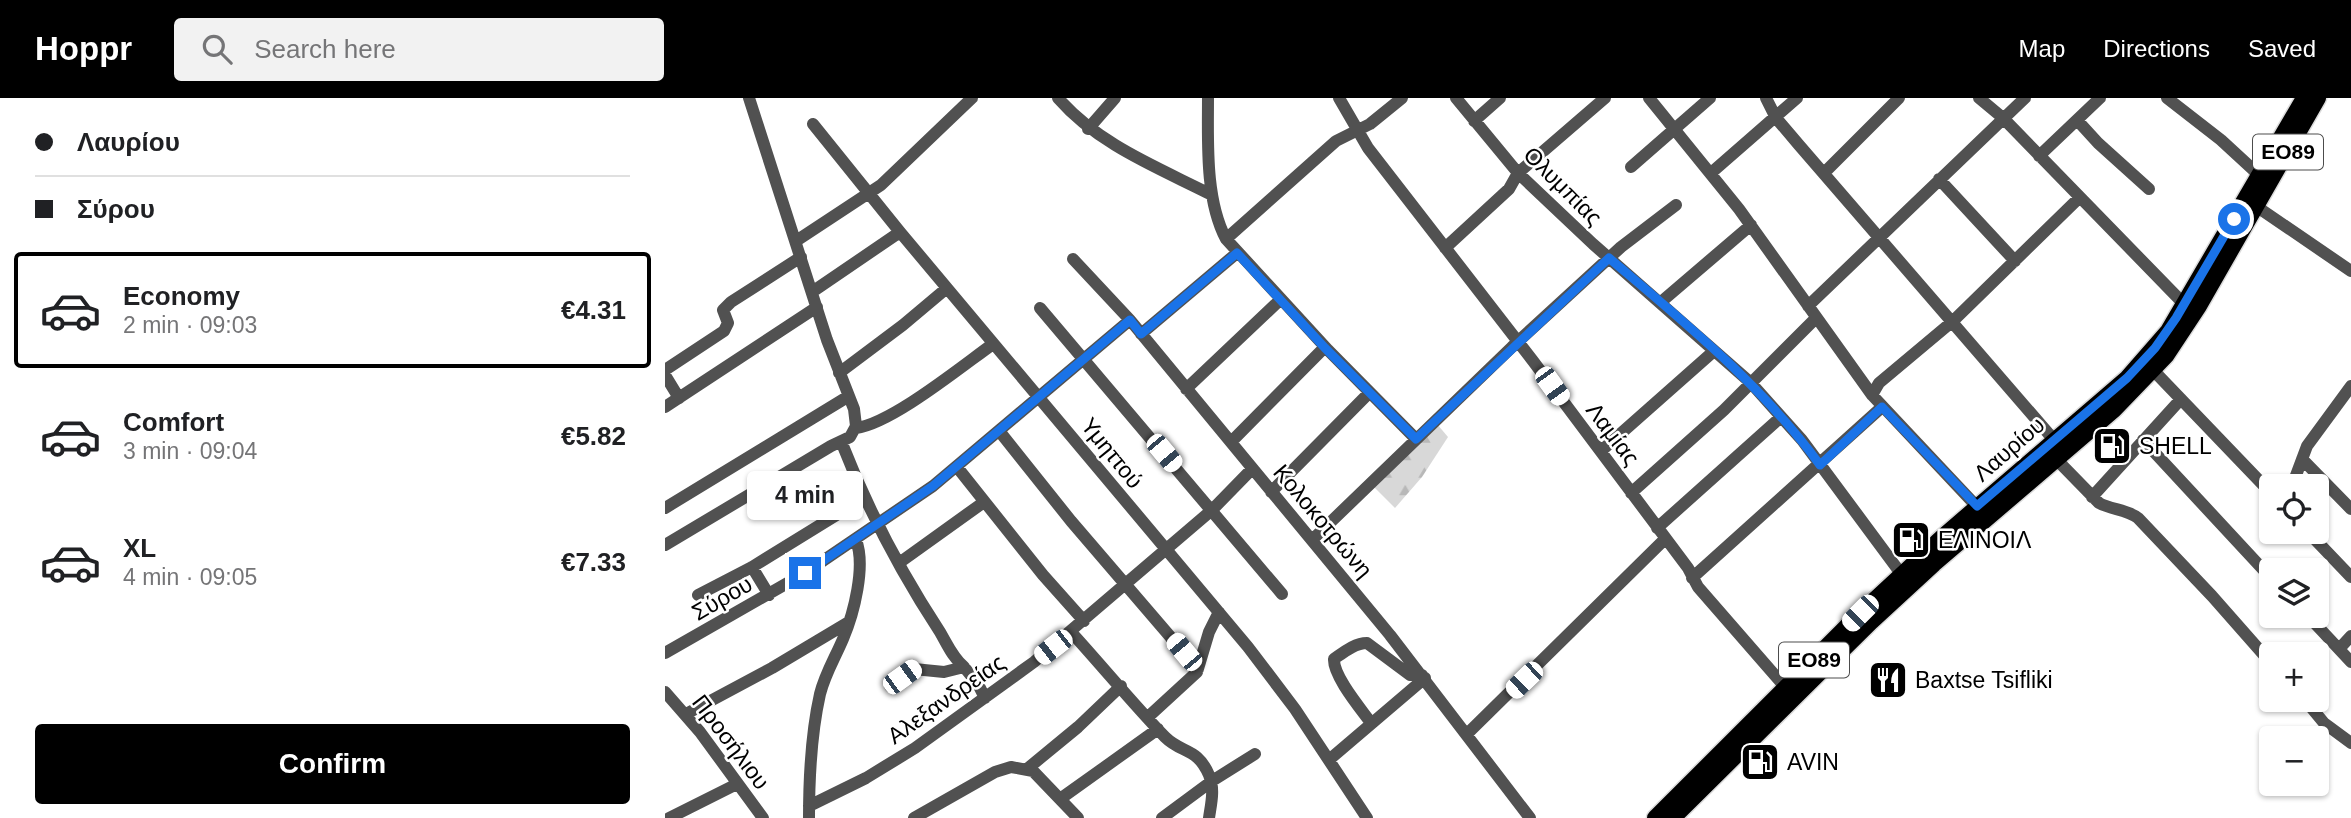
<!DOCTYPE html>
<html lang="en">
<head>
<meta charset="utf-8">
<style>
	:root { --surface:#fff; --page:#f2f2f2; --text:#202124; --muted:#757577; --line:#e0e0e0; --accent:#000 }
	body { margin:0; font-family:Arial,sans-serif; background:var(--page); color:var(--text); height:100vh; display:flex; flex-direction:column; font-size:26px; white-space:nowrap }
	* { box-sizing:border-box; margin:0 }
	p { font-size:23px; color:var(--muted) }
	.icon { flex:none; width:38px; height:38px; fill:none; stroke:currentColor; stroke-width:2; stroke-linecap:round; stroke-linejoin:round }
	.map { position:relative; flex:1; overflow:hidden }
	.drawer { display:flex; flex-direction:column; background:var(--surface); width:665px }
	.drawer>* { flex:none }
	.hud { display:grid; align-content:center; height:154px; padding:0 35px; background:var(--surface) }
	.controls { position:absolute; left:1594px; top:376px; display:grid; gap:14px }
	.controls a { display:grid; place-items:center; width:70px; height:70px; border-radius:7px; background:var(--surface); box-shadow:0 2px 5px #0004; font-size:35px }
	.end { position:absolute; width:32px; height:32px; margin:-16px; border:9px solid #1a73e8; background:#fff; box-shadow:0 0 0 4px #fff }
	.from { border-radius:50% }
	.bubble { position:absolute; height:49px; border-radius:7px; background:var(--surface); box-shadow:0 2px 5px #0004; font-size:23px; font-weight:700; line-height:49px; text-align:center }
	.car { position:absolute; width:21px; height:42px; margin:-21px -10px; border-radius:9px; box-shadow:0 0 5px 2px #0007; background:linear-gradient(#fff 24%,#345 0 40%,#fff 0 76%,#345 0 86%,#fff 0) }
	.hud b { display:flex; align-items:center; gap:24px; height:66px; font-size:26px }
	.hud b+b { border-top:2px solid var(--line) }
	.hud i { width:18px; height:18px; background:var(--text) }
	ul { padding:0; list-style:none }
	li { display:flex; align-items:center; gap:21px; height:116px; margin:0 14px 10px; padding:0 21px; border:4px solid transparent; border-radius:7px }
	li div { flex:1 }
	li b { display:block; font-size:26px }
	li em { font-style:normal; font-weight:700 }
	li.current { border-color:var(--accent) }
	li>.icon { width:63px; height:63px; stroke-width:1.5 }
	.cta { display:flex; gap:14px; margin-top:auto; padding:14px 35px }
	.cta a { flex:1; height:80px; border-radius:7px; background:var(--accent); color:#fff; font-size:28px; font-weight:700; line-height:80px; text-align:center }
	header { display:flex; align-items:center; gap:42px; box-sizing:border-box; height:98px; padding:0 35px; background:var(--accent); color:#fff }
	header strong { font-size:33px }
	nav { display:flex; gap:38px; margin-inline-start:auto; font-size:24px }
	.search { width:490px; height:63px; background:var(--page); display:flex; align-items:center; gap:18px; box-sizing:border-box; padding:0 24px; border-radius:7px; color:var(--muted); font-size:26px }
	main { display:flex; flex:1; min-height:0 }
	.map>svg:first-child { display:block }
	.forest { fill:url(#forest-firs) }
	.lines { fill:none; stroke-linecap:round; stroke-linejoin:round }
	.major-casing { stroke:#dbdbdb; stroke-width:19 }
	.minor { stroke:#515151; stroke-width:12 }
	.major { stroke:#000; stroke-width:16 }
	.route { stroke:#1a73e8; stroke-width:9 }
	.labels { text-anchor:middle; stroke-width:5; stroke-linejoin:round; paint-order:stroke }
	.shield { fill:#fff; stroke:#4c4c4c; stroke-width:2 }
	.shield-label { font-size:21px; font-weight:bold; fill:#000 }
	.street-label { font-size:23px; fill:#000; stroke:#fff }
	.poi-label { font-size:23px; fill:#000; stroke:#fff; text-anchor:start }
</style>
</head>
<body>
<header>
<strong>Hoppr</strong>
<div class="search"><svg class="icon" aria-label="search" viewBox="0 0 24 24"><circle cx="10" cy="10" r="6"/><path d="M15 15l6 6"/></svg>Search here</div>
<nav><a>Map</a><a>Directions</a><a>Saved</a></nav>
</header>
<main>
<section class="drawer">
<div class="hud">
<b><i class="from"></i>Λαυρίου</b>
<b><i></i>Σύρου</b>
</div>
<ul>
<li class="current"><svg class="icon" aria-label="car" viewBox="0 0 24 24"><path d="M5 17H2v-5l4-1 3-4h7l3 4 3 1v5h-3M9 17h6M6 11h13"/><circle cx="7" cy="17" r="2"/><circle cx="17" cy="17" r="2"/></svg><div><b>Economy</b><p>2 min · 09:03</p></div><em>€4.31</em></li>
<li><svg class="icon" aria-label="car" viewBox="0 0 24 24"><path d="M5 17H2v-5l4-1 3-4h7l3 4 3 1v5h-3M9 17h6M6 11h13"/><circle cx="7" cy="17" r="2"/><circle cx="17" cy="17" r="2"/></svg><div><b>Comfort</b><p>3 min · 09:04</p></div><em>€5.82</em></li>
<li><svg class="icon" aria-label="car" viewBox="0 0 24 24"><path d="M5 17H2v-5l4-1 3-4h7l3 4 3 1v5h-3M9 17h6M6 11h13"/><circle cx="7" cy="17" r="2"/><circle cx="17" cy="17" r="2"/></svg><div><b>XL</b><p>4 min · 09:05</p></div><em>€7.33</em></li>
</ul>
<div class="cta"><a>Confirm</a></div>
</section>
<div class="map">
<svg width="1686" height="720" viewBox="0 0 1686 720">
	<defs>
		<pattern id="forest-firs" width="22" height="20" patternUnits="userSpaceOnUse" patternTransform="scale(1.75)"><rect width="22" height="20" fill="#d8d8d8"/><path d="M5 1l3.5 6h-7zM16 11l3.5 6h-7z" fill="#b8b8b8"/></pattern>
	</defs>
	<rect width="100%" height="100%" fill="#fff"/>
	<path class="forest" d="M772,326L783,339L757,379L730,410L708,388Z"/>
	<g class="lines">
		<g class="major-casing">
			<path id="major" d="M990,720L1195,515L1276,440L1462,280L1503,233L1639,0
				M1008,720L1206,524L1269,466L1449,312L1501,258L1534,208L1653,0"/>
		</g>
		<path class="minor" d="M393,0C434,47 492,69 547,97
			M543,0C543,44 540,101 561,141L663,252L751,341
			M674,0L703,50L868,263L1023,470L1033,489L1121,590
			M791,0L853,75L928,146L1086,285L1137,342L1237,477
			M984,0L1074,111L1207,297L1317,414
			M1101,0L1111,20L1134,47L1389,342
			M1314,0L1338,20L1519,206
			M1502,0L1556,42L1594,77
			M1412,22L1433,45L1484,91
			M809,23L835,0
			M148,26L235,134L583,549L630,611L702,720
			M423,31L450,0
			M1374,58L1435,0
			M966,69L1045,0
			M1046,75L1132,0
			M1159,75L1234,0
			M1274,81L1350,163
			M1585,104L1686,173
			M561,141L671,43L705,26L737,0
			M131,143L216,87L307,0
			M780,150L844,91L853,75L940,0
			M408,161L465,222L725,537L865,720
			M147,194L235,134
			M996,204L1086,127
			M1143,208L1360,0
			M375,210L617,496
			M476,236L572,155
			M0,272L59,233L63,225L58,212L66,204L136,159
			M1488,272L1606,395
			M174,275L238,227L282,190
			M0,277L14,300
			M521,291L615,202
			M1207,297L1214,285L1288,223L1414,100
			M0,309L152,209
			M191,330C226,326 297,268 328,246
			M335,334L406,423L533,571
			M1478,342L1606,480
			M176,343C202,410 235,473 275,534C282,546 288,560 299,569
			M566,344L660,249
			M936,353L1049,253
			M1637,361L1686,411
			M1392,362L1434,405C1447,412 1461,411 1473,420L1547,498L1606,565
			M292,369L378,477L419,523
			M1627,388L1642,348L1686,288
			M606,394L704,295
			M966,395L1059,312L1151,220
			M1427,399L1516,301
			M0,410L184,298
			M992,430L1116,319
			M1643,434L1686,479
			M647,442L847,249L956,149L1011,107
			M0,447L166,348L185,339L191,328L189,311L162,242L84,0
			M234,465L319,404
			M87,469L104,497
			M1027,480L1217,309
			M33,497L87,469L199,400
			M1643,518L1686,564
			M406,534C438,569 468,606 500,639C517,656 532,649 544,677C550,691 546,706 544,720
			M1674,551L1686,538
			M0,555L140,475L268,388L465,222
			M225,588L249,571L279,574L299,569L313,586L320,600
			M0,594L35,634L98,720
			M1640,602L1659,625L1686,645
			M21,616L107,570L184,524
			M483,619L532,574L544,534L554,514
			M706,625C696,611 668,578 669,561C679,554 690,545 702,545L745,577H757
			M802,636L1000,441
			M665,661L760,580
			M362,671L413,629L456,588
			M395,701L493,631
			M144,708L201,680L250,650L369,564L547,412L587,371
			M4,720L72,686
			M144,720C144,679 146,636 155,596C160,576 170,560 178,541C189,515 201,468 191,442
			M249,720L330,674L346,669L368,673L413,720
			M497,720L547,683L590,656"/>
		<use href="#major" class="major"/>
	</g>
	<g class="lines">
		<path class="route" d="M140,475L268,388L465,222L476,236L572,155L660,250L751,341L944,160C1019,224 1097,287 1155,367L1217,309L1312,408L1462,280L1490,250L1511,220L1569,121"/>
	</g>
	<defs>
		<g id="fuel-square" transform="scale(2.0125)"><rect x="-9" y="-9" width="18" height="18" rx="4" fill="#000" stroke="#fff"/><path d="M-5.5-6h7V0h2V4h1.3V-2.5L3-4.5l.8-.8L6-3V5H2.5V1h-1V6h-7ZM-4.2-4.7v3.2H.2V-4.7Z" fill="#fff"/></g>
		<g id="restaurant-square" transform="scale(2.0125)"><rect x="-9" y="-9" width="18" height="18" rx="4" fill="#000" stroke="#fff"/><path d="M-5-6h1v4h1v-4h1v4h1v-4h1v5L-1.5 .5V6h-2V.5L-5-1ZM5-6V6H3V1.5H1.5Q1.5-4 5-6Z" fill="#fff"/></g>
	</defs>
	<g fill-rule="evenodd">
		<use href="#fuel-square" x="1447" y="348"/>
		<use href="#fuel-square" x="1246" y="442"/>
		<use href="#restaurant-square" x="1223" y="582"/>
		<use href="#fuel-square" x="1095" y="664"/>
	</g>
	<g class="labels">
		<g class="shield">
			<rect x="1588" y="36.5" width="70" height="35" rx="5"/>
			<rect x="1114" y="544.5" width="70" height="35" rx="5"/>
		</g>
		<g class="shield-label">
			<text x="1623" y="61">ΕΟ89</text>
			<text x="1149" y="569">ΕΟ89</text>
		</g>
		<g class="street-label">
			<text transform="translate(898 88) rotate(45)" y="8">Ολυμπίας</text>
			<text transform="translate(948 336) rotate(53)" y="8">Λαμίας</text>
			<text transform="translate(1344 351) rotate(-41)" y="8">Λαυρίου</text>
			<text transform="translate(447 355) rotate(51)" y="8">Υμηττού</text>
			<text transform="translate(658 423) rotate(50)" y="8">Κολοκοτρώνη</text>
			<text transform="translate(57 500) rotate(-30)" y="8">Σύρου</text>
			<text transform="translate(281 601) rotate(-35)" y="8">Αλεξανδρείας</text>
			<text transform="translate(66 644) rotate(53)" y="8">Προσήλιου</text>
		</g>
		<g class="poi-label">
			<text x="1474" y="356">SHELL</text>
			<text x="1273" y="450">ΕΛΙΝΟΙΛ</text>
			<text x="1250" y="590">Baxtse Tsifliki</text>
			<text x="1122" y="672">AVIN</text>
		</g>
	</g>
</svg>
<div class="controls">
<a><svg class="icon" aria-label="locate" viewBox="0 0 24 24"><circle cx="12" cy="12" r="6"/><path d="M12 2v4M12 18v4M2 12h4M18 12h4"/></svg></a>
<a><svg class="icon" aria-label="layers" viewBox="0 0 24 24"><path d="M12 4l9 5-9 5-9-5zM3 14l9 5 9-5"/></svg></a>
<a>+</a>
<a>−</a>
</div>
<i class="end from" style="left:1569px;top:121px"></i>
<i class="end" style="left:140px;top:475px"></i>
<div class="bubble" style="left:82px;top:373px;width:116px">4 min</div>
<i class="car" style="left:887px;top:288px;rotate:144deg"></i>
<i class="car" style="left:499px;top:355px;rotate:140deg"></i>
<i class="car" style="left:1195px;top:515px;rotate:225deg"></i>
<i class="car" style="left:388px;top:549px;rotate:232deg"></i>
<i class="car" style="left:519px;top:554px;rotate:320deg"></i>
<i class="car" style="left:237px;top:579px;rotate:54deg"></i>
<i class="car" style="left:859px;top:582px;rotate:226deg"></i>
</div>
</main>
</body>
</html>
